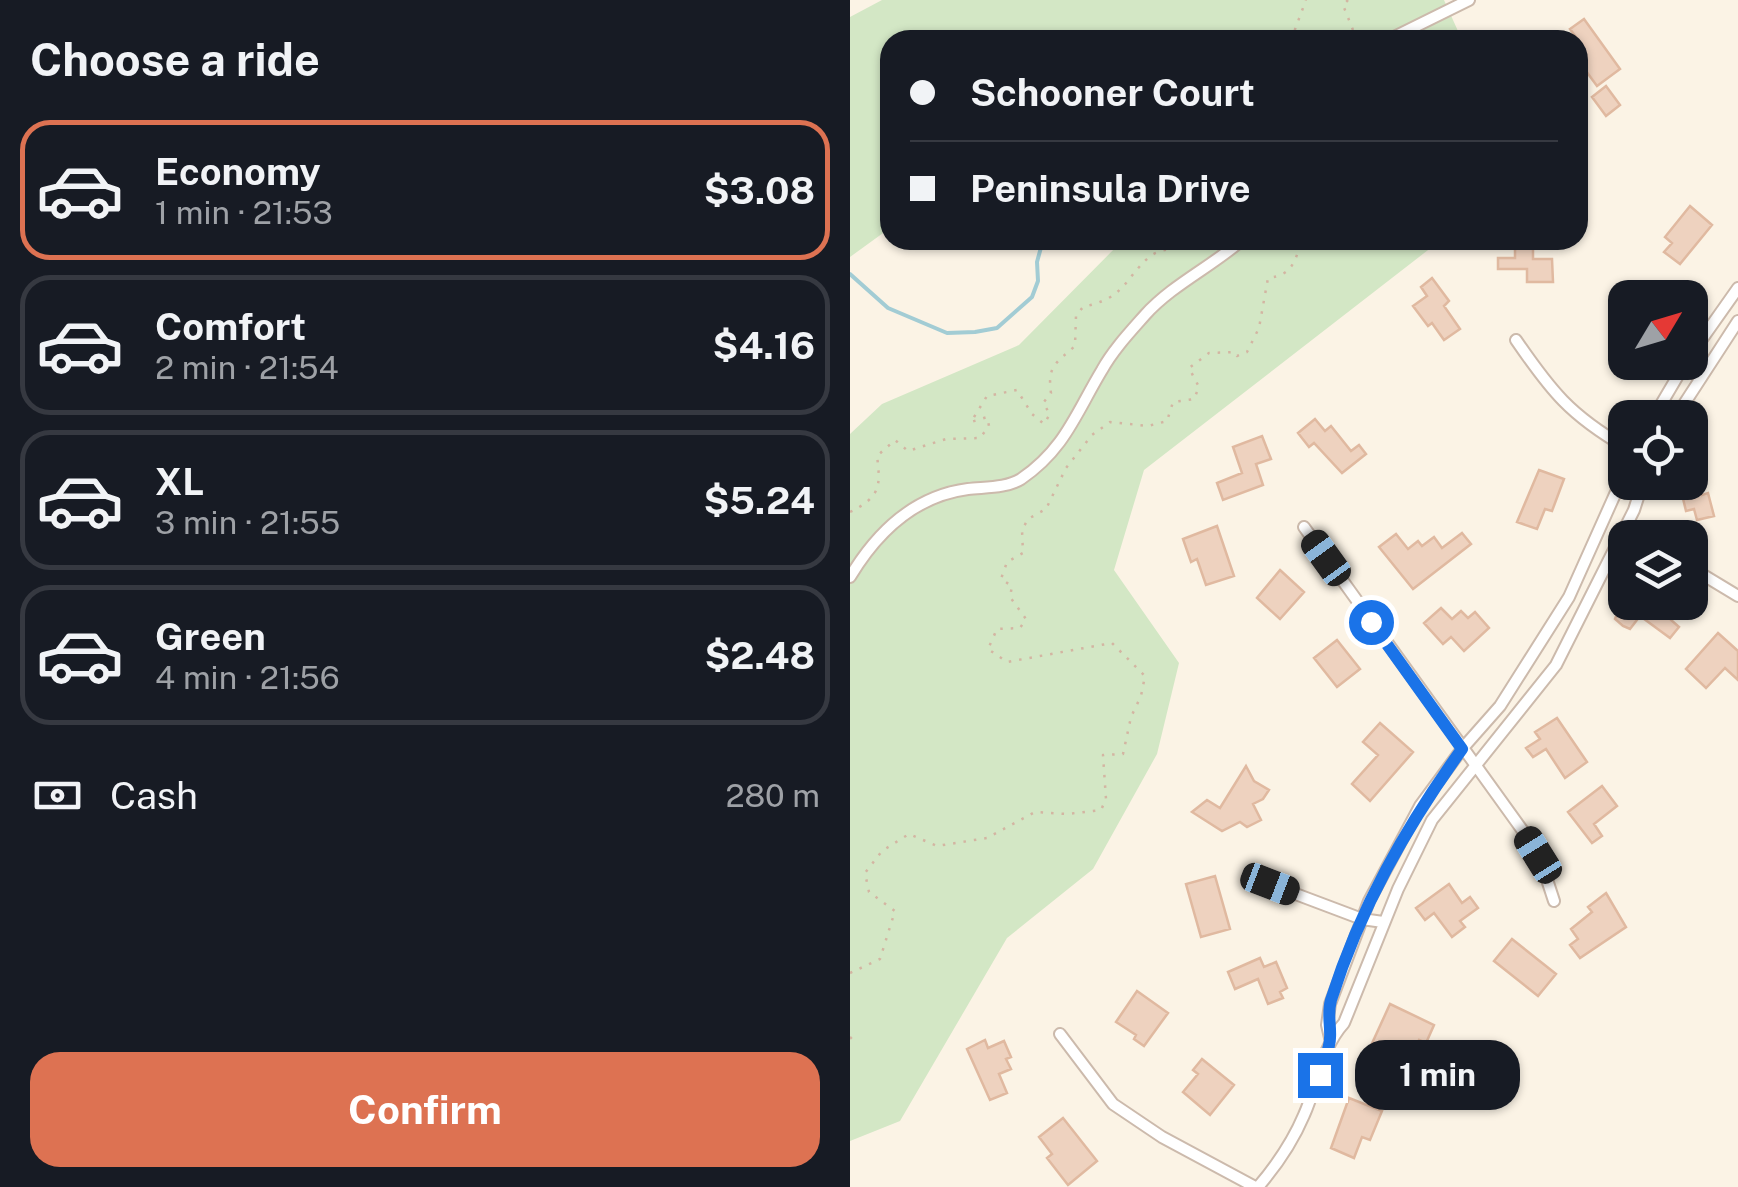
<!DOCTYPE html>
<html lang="en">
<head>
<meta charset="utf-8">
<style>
	:root { --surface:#171b24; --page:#242831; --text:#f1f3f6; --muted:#9ea1a6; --line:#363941; --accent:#dd7252 }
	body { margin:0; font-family:"Public Sans",sans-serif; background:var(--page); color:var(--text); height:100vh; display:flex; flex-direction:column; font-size:38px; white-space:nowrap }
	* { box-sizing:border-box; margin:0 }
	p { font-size:32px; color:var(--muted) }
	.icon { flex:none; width:55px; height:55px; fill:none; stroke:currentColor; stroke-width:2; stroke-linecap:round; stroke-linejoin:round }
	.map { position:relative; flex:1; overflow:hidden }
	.sheet { display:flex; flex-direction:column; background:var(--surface); width:850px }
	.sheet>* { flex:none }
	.top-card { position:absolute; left:30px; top:30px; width:708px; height:220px; border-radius:30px; box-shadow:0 2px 8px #0004; display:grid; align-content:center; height:220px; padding:0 30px; background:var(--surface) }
	.needle { width:65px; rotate:52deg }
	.buttons { position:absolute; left:758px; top:280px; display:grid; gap:20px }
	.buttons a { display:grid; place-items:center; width:100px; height:100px; border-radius:20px; background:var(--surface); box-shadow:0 2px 8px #0004; font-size:50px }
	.end { position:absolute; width:45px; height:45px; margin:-22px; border:12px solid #1a73e8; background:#fff; box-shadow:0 0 0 5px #fff }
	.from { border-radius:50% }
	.bubble { position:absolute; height:70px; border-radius:30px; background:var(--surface); box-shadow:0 2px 8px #0004; font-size:32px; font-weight:700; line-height:70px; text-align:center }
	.car { position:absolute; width:30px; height:60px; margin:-30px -15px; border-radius:12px; box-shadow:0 0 8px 2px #0007; background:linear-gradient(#222 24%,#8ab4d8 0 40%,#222 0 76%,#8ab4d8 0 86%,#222 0) }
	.top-card b { display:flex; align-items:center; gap:35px; height:95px; font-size:38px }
	.top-card b+b { border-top:2px solid var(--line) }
	.top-card i { width:25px; height:25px; background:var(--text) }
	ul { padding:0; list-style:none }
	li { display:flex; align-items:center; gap:30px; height:140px; margin:0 20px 15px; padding:0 10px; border:5px solid var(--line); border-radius:30px }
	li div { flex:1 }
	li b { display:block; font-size:38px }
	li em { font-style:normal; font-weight:700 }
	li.current { border-color:var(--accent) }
	li>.icon { width:90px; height:90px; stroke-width:1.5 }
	h2 { padding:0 30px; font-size:45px; line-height:120px }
	.pay { display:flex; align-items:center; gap:25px; height:110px; padding:0 30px; font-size:38px }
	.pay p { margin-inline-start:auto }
	.action { display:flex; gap:20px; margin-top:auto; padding:20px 30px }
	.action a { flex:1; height:115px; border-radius:30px; background:var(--accent); color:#fff; font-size:40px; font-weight:700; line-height:115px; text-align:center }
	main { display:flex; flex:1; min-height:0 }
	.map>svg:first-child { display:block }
	.green { fill:#d3e7c5 }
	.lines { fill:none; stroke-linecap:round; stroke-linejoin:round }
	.stream { stroke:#a2ccd4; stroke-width:4 }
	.building { fill:#eed2bf; stroke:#e0b9a0; stroke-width:2.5 }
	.minor-casing { stroke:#ccbaac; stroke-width:14 }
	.path { stroke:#d3b5a2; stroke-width:2.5; stroke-dasharray:2.5 8; stroke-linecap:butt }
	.minor { stroke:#fff; stroke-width:10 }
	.route { stroke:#1a73e8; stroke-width:12 }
</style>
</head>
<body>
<main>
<section class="sheet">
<h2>Choose a ride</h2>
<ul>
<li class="current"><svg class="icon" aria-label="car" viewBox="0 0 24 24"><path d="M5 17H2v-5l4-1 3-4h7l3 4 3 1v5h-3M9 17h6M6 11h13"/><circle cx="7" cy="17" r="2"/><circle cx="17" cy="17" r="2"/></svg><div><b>Economy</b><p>1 min · 21:53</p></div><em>$3.08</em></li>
<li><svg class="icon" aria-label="car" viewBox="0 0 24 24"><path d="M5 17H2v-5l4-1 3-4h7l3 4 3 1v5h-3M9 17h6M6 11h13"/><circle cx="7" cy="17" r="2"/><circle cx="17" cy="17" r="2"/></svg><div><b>Comfort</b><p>2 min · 21:54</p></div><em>$4.16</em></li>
<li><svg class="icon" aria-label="car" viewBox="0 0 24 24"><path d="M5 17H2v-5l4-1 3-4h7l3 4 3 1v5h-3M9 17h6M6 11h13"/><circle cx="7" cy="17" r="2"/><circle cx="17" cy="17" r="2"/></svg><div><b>XL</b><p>3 min · 21:55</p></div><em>$5.24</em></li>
<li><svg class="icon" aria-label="car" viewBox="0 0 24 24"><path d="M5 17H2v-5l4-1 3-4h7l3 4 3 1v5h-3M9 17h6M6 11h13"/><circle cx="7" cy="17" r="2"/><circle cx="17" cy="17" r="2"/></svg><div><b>Green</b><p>4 min · 21:56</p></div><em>$2.48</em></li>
</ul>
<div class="pay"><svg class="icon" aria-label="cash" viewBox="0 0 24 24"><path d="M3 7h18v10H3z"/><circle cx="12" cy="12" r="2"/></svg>Cash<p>280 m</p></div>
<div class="action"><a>Confirm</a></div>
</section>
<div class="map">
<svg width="888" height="1187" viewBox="0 0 888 1187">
	<rect width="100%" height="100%" fill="#fbf3e5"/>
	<path class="green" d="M32,0H594L612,40H40V228L0,257V17Z
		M273,240H591L294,470L264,570L329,663L307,754L243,869L157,938L50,1121L0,1141V434L32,404L169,345Z"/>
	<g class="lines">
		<path class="stream" d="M0,274L38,308L97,333L125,332L147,328L182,297L188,281L187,262L193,240"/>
	</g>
	<path class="building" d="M734,19L770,69L747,86L728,60V40L720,29Z
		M756,86L770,105L756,116L742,97Z
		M840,206L862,225L830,264L814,252L822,243L815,237Z
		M665,240H683V259H702L703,282H677V269H648V258H665Z
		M582,278L599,301L594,306L610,329L594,340L582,323L578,326L563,306L577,296L571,287Z
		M465,419L475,431L481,426L501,451L509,445L516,454L492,473L464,443L459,447L448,433Z
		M412,436L421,459L406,464L413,485L373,500L367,483L392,473L383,447Z
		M840,443H844L852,476L848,477L852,495L858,493L864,516L847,520L844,509L836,511L829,482H840Z
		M689,470L714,479L702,511L695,509L687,529L667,522Z
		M367,526L384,576L356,585L347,559L341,562L333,539Z
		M612,533L621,544L563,589L529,547L546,534L558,549L568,541L572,546L584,537L592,548Z
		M430,570L454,592L430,619L407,598Z
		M772,602H816L825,610L821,620L829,627L820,638L790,616L780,629L773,626L765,619Z
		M591,608L602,619L611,611L618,618L625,612L639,628L614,651L601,637L593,644L574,623Z
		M868,633L888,651V680L875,668L856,688L836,669Z
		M487,640L510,669L487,687L464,658Z
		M707,718L737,762L715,778L696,749L683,757L676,748L690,739L685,732Z
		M530,723L563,752L520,801L502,784L528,755L513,742Z
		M396,766L404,781L419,790L413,799L403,804L411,820L397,827L390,822L372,831L342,812L357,800L370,808Z
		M752,786L767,806L744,824L752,836L742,843L718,812Z
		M365,876L380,929L351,937L336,884Z
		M599,884L612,903L620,897L628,908L610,921L615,927L602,937L584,913L575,920L566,908Z
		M756,893L776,927L730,958L720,945L728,939L721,929L742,912L738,907Z
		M662,939L706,974L688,996L644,961Z
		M410,958L414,967L426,962L437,988L430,992L433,998L418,1004L408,979L385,989L378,972Z
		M287,991L318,1013L294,1046L284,1039L286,1035L266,1022Z
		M540,1004L584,1025L576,1043L569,1040L566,1047L555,1042L545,1062L519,1050Z
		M135,1040L138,1048L154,1041L161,1057L156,1059L161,1069L149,1074L157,1093L140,1100L117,1049Z
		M352,1059L384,1085L360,1115L333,1092L348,1074L343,1070Z
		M499,1098L532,1111L520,1140L512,1137L504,1158L481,1148Z
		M213,1118L247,1161L218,1185L197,1158L202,1154L189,1137Z"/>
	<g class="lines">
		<g class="minor-casing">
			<path id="minor" d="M538,40L619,0
				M666,340C701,391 720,415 775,447
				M840,356L888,288
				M803,418L836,362
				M825,418L888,321
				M454,527L678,838L689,855L704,901
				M840,567L888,596
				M0,577C27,532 64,496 118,489C135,487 157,488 171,479C215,449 226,413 252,370C263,350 280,332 295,315C322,285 361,267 392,240
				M419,884L512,919L533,922
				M210,1034L263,1104L312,1137L405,1187
				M480,1038L477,1025L480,1004L519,901L570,806L612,749L650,706L719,597L775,472
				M408,1187C426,1166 443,1141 454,1115C468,1084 471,1048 494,1023L548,889L582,820L706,665L784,510L793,482"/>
		</g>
		<path class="path" d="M498,0L493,5L507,40
			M441,40L456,0
			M0,512C30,497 31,487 27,456L45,440L58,451L96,439L130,438L139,426L137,417L121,422L137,396L167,390L182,414L194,424L200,414L193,403L201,393C197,366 206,363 225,346L226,316L233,307C276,297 272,282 299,257C306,251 320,249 330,246L299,247L320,240
			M0,973L30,959L45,911L19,892L15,873L32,851L59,834L87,846L137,838L185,812L217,814L251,810L256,799L253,755L273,754L281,717L291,696L295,676L262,643L157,662L138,649L147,629L170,628L176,619L160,597L162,586L151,579L157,562L173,553L172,530L178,519L196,509L216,468L242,435L260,422L298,426L317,421L323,402L344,399L349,387L339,368L359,353L384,352L387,356L397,352L409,328L418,278C443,275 444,262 452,241L457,240
			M0,1037L3,1040L0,1043"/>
		<use href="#minor" class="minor"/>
	</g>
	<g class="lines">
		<path class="route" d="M470,1075C472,1063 480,1050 480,1038C481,1025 477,1014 481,1000C510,908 556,827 612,749L521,622"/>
	</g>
</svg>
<div class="buttons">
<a><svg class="needle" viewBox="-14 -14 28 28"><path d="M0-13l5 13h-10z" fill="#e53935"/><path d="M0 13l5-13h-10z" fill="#9ea1a6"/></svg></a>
<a><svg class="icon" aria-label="locate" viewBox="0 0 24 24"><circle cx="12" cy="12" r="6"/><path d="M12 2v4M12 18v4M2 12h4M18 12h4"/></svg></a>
<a><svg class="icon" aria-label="layers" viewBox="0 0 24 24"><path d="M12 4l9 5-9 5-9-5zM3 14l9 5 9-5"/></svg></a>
</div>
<i class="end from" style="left:521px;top:622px"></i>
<i class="end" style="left:470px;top:1075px"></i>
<div class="bubble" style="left:505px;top:1040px;width:165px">1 min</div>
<i class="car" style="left:476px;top:558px;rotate:324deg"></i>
<i class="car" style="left:688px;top:855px;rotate:328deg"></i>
<i class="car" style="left:420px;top:884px;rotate:111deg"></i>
<div class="top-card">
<b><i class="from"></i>Schooner Court</b>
<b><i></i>Peninsula Drive</b>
</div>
</div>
</main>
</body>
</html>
